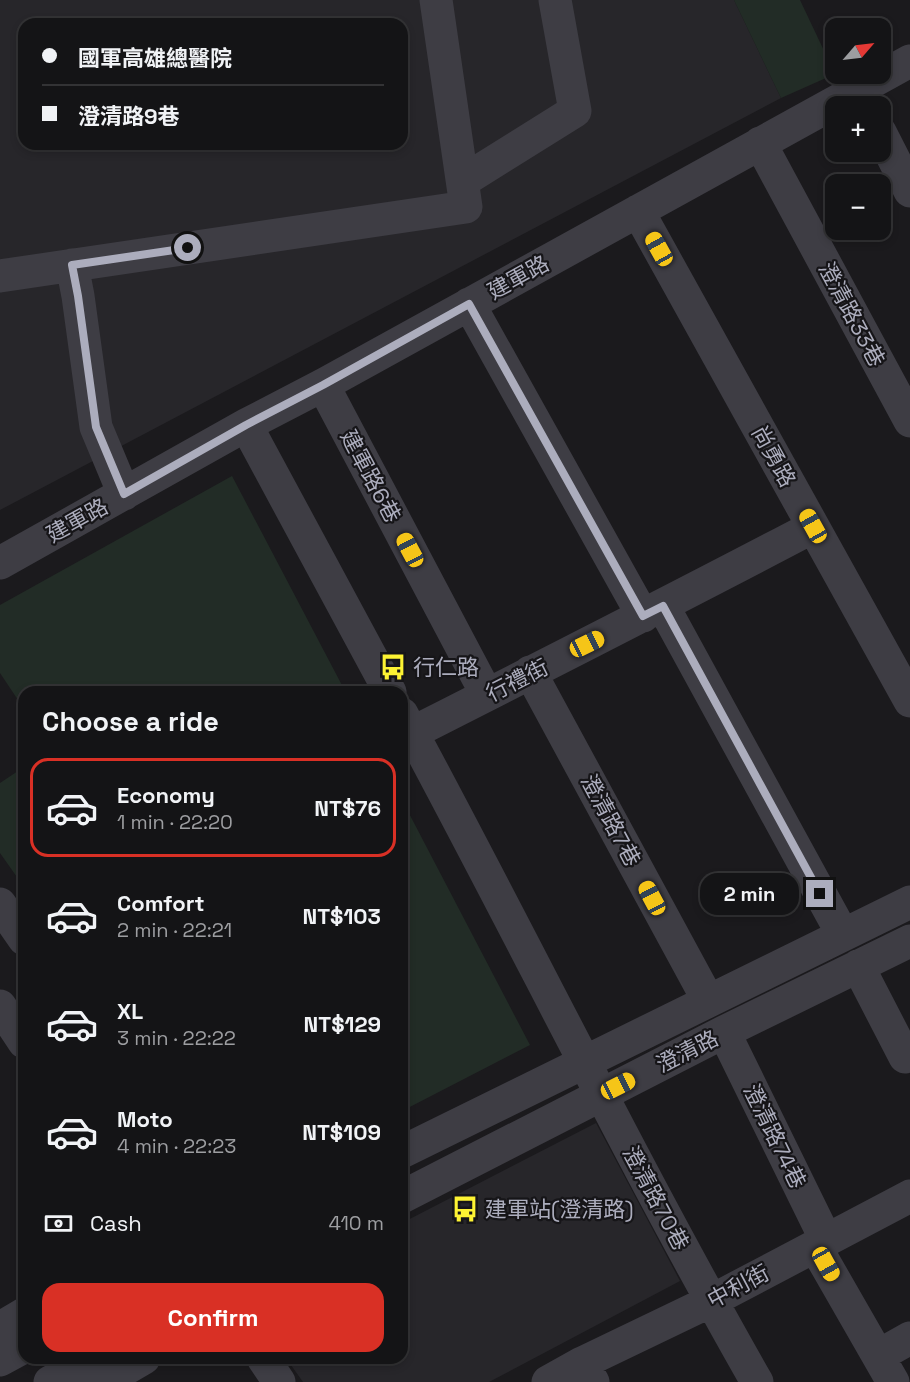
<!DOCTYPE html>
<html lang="en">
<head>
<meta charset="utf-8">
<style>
	:root { --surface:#141416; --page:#212123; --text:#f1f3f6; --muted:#9d9ea1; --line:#333335; --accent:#d93025 }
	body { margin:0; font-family:"Space Grotesk","Noto Sans TC",sans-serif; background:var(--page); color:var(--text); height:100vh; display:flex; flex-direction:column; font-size:22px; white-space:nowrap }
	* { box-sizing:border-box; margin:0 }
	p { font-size:20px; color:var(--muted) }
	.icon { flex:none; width:33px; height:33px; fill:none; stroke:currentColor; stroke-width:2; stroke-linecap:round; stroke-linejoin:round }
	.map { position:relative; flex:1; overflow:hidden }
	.drawer { position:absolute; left:18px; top:686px; width:390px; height:678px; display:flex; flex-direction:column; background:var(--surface); border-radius:18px; box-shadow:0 3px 9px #0003,0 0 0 2px var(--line) }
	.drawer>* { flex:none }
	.hud { position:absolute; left:18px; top:18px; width:390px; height:132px; border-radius:18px; box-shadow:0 3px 9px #0003,0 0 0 2px var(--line); display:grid; align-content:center; height:132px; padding:0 24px; background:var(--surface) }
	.needle { width:39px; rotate:62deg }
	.fabs { position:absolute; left:825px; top:18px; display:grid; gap:12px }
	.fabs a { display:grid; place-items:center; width:66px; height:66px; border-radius:12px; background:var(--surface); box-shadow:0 3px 9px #0003,0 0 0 2px var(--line); font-size:30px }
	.end { position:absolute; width:27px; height:27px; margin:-14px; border:8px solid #acadbd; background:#111; box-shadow:0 0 0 3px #111 }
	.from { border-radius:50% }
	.bubble { position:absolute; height:42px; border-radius:18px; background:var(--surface); box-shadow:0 3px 9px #0003,0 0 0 2px var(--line); font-size:20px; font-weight:700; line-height:42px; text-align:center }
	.car { position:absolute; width:18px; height:36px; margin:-18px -9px; border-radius:8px; box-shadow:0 0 4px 2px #0007; background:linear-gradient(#f5c518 24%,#345 0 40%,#f5c518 0 76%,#345 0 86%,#f5c518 0) }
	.hud b { display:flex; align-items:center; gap:21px; height:57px; font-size:22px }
	.hud b+b { border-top:2px solid var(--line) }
	.hud i { width:15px; height:15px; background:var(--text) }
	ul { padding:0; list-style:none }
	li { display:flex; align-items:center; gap:18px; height:99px; margin:0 12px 9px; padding:0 12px; border:3px solid transparent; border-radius:18px }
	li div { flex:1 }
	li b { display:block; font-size:22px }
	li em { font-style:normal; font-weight:700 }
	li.on { border-color:var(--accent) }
	li>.icon { width:54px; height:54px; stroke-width:1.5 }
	h2 { padding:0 24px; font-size:27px; line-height:72px }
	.pay { display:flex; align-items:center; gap:15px; height:66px; padding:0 24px; font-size:22px }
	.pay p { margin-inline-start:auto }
	.primary-button { display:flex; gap:12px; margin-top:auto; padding:12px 24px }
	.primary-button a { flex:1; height:69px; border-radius:18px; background:var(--accent); color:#fff; font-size:24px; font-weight:700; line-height:69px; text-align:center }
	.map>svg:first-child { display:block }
	.built { fill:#27262a; fill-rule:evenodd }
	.green { fill:#222c26 }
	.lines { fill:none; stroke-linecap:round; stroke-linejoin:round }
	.minor { stroke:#3e3d44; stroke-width:33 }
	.route { stroke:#acadbd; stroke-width:8 }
	.labels { text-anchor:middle; stroke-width:4.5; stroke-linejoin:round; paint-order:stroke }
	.street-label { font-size:22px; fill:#acadbd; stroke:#161518 }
	.poi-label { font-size:22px; fill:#acadbd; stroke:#161518; text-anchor:start }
</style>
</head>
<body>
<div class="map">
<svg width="910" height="1382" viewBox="0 0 910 1382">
	<rect width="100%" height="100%" fill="#1b1a1d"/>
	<path class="built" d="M0,0H734L781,98L0,510ZM24,24H402V144H24Z
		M596,1123L680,1281L489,1382H303L286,1358H402V1223Z"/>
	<path class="green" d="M734,0H800L835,74L781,98Z
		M232,476L345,691L24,692V709L0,673V605Z
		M24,767V887L0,853V783Z
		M402,800L530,1045L402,1111Z"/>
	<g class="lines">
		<path class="minor" d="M880,132L910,191
			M760,143L910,421
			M463,181L575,111L555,0
			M638,211L910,701
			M72,265L78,296L96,427L124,494
			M0,276L466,207L436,0
			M469,304L643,616
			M323,385L487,695
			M246,425L390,692
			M0,563L246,425L323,385L910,61
			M663,606L843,935
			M530,672L708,1000
			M402,714C522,936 632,1163 757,1382
			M412,733C546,665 680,597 813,527
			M0,904L24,939
			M858,966L905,1057
			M0,1006L24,1042
			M724,1032L826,1240
			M402,1152L910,902
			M402,1197L724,1032L910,941
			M815,1246L893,1382
			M0,1328L24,1314
			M878,1356L910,1338
			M263,1358L279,1382
			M0,1360L24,1347
			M50,1382L95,1358
			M103,1382L144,1358
			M548,1382L582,1363
			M593,1382L582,1363L711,1301L910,1196"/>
	</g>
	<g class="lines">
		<path class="route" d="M188,248L72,265L78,296L96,427L124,494L246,425L323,385L469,304L643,616L663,606L820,894"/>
	</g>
	<defs>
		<g id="bus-bare" transform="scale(2.07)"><path d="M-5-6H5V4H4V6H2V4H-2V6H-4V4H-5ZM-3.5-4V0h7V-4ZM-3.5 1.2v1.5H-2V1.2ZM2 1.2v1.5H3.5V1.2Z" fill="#fdf333" stroke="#161518" stroke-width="2.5" paint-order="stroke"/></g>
	</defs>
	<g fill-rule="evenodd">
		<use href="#bus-bare" x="393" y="667"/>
		<use href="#bus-bare" x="465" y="1209"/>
	</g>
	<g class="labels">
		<g class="street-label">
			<text transform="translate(518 277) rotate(-29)" y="8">建軍路</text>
			<text transform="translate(852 314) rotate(62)" y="8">澄清路33巷</text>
			<text transform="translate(774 456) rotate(61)" y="8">尚勇路</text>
			<text transform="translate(371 476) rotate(62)" y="8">建軍路6巷</text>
			<text transform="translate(77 520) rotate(-29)" y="8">建軍路</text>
			<text transform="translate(517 680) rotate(-27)" y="8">行禮街</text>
			<text transform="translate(611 820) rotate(62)" y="8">澄清路7巷</text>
			<text transform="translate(687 1051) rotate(-27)" y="8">澄清路</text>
			<text transform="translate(775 1136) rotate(64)" y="8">澄清路74巷</text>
			<text transform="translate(656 1198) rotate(62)" y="8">澄清路70巷</text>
			<text transform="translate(738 1286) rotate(-28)" y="8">中利街</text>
		</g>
		<g class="poi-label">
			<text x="413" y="675">行仁路</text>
			<text x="485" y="1217">建軍站(澄清路)</text>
		</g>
	</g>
</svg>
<div class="fabs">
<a><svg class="needle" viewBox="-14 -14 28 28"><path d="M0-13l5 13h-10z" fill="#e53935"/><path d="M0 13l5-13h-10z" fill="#9d9ea1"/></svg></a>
<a>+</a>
<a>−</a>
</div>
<i class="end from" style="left:188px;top:248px"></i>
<i class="end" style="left:820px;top:894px"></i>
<div class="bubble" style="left:700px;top:873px;width:99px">2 min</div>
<i class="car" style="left:659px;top:249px;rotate:331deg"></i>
<i class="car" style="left:813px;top:526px;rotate:331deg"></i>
<i class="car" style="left:410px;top:550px;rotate:332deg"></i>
<i class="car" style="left:587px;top:644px;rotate:64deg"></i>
<i class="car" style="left:652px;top:898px;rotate:332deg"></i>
<i class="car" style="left:618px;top:1086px;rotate:63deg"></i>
<i class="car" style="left:826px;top:1264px;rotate:151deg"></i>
<div class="hud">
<b><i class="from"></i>國軍高雄總醫院</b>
<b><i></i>澄清路9巷</b>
</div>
<section class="drawer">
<h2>Choose a ride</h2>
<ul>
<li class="on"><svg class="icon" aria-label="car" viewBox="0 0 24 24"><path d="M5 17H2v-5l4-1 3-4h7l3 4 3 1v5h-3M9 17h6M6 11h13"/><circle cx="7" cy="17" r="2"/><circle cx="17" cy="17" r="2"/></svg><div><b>Economy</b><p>1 min · 22:20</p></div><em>NT$76</em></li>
<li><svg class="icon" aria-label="car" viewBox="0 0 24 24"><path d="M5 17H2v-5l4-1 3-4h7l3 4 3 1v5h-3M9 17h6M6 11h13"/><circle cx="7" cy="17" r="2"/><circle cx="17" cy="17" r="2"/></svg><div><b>Comfort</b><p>2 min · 22:21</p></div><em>NT$103</em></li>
<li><svg class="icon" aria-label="car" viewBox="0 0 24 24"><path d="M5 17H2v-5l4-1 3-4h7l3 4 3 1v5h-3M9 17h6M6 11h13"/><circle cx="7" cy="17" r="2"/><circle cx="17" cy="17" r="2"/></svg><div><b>XL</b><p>3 min · 22:22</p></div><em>NT$129</em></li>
<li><svg class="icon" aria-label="car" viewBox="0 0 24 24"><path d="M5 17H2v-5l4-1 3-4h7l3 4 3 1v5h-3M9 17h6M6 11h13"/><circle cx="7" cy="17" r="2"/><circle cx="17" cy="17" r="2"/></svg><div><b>Moto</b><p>4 min · 22:23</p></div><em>NT$109</em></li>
</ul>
<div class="pay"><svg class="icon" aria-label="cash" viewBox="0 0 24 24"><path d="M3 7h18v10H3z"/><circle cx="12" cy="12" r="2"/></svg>Cash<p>410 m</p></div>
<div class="primary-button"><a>Confirm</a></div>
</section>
</div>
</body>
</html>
